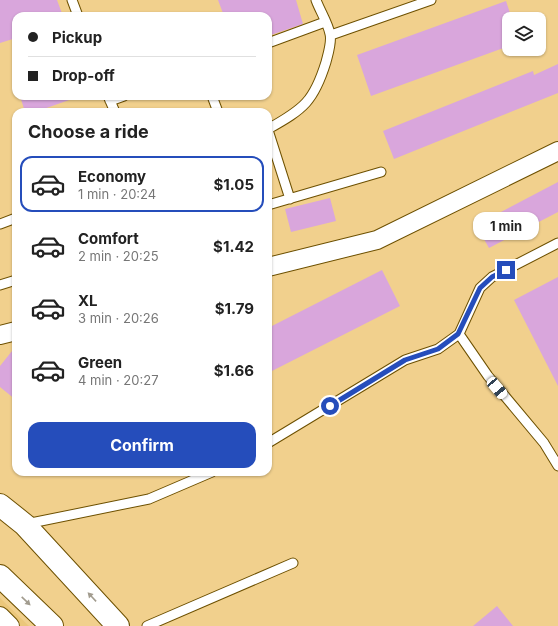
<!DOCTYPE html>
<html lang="en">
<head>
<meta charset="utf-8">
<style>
	:root { --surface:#fff; --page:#f2f2f2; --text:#222; --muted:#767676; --line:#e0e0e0; --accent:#254dbb }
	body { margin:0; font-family:Inter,sans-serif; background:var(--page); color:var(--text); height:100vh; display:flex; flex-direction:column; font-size:15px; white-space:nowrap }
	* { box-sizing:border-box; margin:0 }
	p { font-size:13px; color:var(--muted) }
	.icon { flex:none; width:22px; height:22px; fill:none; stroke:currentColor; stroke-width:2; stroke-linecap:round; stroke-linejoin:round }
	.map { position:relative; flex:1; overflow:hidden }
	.side { position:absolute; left:12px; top:108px; width:260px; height:368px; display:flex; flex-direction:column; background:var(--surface); border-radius:12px; box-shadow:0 1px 3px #0004 }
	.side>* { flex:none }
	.guide { position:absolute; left:12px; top:12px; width:260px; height:88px; border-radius:12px; box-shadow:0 1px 3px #0004; display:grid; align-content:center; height:88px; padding:0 16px; background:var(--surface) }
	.fabs { position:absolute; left:502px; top:12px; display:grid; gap:8px }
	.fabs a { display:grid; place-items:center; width:44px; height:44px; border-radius:8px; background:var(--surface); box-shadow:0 1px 3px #0004; font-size:20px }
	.end { position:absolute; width:18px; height:18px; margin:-9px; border:5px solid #254dbb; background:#fff; box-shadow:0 0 0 2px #fff }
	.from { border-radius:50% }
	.bubble { position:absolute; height:28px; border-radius:12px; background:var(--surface); box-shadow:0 1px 3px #0004; font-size:13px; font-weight:700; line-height:28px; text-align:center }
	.car { position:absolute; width:12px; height:24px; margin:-12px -6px; border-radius:5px; box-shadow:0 0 3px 1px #0007; background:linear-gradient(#fff 24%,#345 0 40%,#fff 0 76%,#345 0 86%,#fff 0) }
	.guide b { display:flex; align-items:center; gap:14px; height:38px; font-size:15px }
	.guide b+b { border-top:1px solid var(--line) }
	.guide i { width:10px; height:10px; background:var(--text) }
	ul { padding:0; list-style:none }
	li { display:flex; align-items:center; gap:12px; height:56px; margin:0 8px 6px; padding:0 8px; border:2px solid transparent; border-radius:12px }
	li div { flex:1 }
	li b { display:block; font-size:15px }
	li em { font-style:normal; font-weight:700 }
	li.current { border-color:var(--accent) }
	li>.icon { width:36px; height:36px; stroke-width:1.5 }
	h2 { padding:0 16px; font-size:18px; line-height:48px }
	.button { display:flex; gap:8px; margin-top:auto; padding:8px 16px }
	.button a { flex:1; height:46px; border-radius:12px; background:var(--accent); color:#fff; font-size:16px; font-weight:700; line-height:46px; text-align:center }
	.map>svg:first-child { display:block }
	.built { fill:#ebc77b }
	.building { fill:#d9a6dc }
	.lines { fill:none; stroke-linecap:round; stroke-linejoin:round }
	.lane-casing { stroke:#6d5000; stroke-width:11 }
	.street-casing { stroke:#6d5000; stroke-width:20 }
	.primary-casing { stroke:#6d5000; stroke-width:24 }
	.lane { stroke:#fff; stroke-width:9 }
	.street { stroke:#fff; stroke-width:18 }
	.primary { stroke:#fff; stroke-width:22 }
	.oneway { fill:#a29c8f }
	.route { stroke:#254dbb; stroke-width:5 }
</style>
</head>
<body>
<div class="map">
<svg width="558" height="626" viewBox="0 0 558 626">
	<rect width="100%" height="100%" fill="#f1d08d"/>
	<path class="built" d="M0,598L29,626H0Z"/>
	<path class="building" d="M0,0H57L63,16H16V38L0,43Z
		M218,0H296L303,24L268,36V16H224Z
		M506,1L512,19H509V46L371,96L357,55Z
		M558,64V93L394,159L383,131L533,71L534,75Z
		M20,96H75V98L35,112H25Z
		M558,182V212L489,248L476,225Z
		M330,198L336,221L291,232L285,209Z
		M382,270L400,306L268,373V328Z
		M558,277V386L514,300Z
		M16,346V400L0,387V366Z
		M497,606L513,626H473Z"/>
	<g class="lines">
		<g class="lane-casing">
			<path id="lane" d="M72,0L78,16
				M331,35L431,0
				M268,43L325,22
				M108,96L115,112
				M212,96L218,112
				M110,101L124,96
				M268,129C304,109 314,101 326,62C328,54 332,42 330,34C328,23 320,11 316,0
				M268,130L290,199
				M268,205L381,172
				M0,224L16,218
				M0,285L16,280
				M459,334L480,288L492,277L558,243
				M268,443L405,360L438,349L459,334L488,376L544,443L558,466
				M26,524L149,499L212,472
				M147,626L293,563"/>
		</g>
		<g class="street-casing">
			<path id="street" d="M268,267L377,240L558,151
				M0,335L16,331
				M0,616L10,626"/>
		</g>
		<g class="primary-casing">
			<path id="primary" d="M0,505L25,525L118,626
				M0,576L52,626"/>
		</g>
		<use href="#lane" class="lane"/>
		<use href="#street" class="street"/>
		<use href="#primary" class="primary"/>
	</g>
	<defs><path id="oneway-solid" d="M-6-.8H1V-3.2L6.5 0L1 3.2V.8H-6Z"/></defs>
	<g class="oneway">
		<use href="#oneway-solid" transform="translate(92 597) rotate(-133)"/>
		<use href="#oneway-solid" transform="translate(26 601) rotate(44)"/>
	</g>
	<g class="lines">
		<path class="route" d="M330,406L405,360L438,349L458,334L480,288L492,277L506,270"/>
	</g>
</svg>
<div class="fabs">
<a><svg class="icon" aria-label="layers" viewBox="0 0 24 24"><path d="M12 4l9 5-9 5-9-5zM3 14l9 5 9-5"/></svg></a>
</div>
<i class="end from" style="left:330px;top:406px"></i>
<i class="end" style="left:506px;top:270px"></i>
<div class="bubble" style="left:473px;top:212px;width:66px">1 min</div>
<i class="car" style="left:497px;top:388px;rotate:140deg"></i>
<div class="guide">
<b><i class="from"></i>Pickup</b>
<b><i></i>Drop-off</b>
</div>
<section class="side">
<h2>Choose a ride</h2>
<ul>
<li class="current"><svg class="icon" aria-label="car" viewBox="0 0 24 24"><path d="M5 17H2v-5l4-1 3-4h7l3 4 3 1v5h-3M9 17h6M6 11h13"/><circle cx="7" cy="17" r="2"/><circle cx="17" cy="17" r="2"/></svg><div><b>Economy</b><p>1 min · 20:24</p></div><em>$1.05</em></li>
<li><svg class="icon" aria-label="car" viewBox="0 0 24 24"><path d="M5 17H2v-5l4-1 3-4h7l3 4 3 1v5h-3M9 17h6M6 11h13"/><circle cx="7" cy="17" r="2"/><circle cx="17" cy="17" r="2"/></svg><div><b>Comfort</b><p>2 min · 20:25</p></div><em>$1.42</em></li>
<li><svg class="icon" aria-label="car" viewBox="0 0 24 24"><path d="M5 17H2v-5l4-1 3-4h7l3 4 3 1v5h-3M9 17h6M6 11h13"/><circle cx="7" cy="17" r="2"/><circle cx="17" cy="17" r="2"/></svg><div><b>XL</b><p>3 min · 20:26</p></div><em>$1.79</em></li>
<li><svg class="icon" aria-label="car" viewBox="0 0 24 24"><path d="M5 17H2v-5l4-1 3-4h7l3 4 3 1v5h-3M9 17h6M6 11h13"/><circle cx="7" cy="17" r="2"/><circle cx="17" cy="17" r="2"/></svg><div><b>Green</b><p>4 min · 20:27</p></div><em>$1.66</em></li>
</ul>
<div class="button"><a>Confirm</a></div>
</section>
</div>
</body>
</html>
